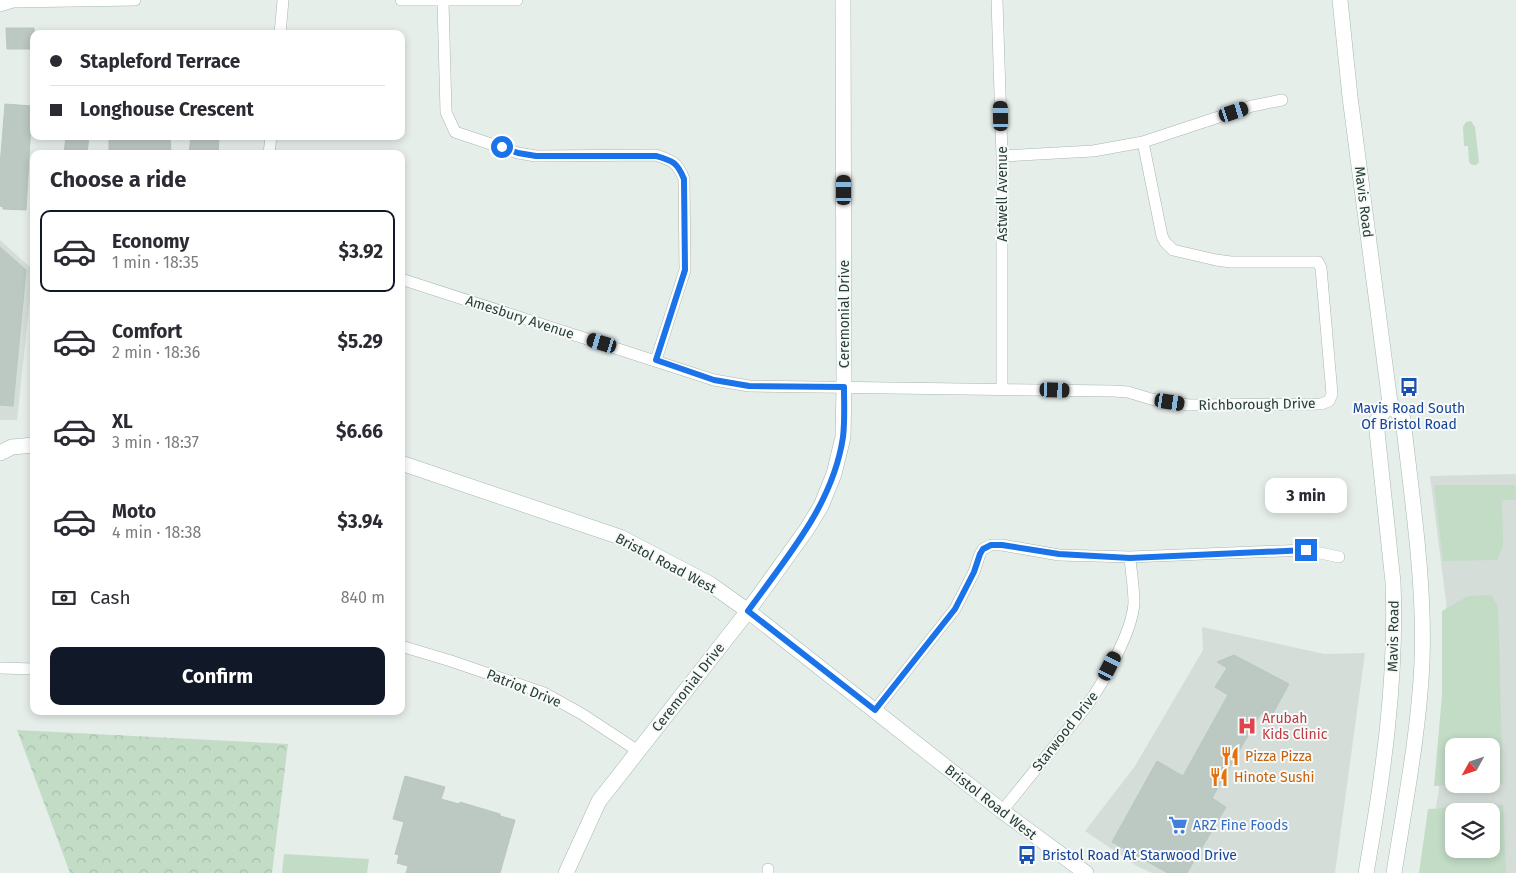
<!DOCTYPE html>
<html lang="en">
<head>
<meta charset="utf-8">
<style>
	:root { --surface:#fff; --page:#f7f7f7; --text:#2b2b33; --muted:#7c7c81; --line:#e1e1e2; --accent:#111827 }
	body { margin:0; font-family:"Fira Sans",sans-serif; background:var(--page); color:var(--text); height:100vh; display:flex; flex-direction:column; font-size:19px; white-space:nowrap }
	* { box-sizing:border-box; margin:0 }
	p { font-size:16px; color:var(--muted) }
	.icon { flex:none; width:28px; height:28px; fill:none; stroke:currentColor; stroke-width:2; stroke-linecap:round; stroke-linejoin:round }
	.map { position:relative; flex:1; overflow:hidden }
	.drawer { position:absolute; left:30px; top:150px; width:375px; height:565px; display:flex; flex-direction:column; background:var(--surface); border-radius:10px; box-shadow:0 2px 8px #0003 }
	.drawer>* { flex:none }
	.guide { position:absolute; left:30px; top:30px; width:375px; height:110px; border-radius:10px; box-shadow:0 2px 8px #0003; display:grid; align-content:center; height:110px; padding:0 20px; background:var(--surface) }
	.needle { width:32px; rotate:230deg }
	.fabs { position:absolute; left:1445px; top:738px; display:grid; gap:10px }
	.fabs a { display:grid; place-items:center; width:55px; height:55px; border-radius:10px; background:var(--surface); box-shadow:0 2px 8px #0003; font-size:25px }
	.end { position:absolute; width:22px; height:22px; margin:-11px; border:6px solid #1a73e8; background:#fff; box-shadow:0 0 0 2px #fff }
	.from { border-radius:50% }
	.bubble { position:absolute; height:35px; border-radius:10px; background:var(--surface); box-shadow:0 2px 8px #0003; font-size:16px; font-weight:700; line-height:35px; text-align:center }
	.car { position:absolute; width:15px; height:30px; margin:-15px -8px; border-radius:6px; box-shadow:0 0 4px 1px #0007; background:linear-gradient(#222 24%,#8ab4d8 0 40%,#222 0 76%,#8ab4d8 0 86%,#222 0) }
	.guide b { display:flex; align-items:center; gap:18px; height:48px; font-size:19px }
	.guide b+b { border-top:1px solid var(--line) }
	.guide i { width:12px; height:12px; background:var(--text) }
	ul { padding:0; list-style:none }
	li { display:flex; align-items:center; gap:15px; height:82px; margin:0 10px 8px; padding:0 10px; border:2px solid transparent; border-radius:10px }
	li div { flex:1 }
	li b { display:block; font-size:19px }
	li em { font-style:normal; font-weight:700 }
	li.active { border-color:var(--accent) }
	li>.icon { width:45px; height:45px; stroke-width:1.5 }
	h2 { padding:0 20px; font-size:22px; line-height:60px }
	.pay { display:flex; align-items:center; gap:12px; height:55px; padding:0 20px; font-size:19px }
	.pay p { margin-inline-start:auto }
	.button { display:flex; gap:10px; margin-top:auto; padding:10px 20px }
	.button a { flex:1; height:58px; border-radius:10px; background:var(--accent); color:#fff; font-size:20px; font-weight:700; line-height:58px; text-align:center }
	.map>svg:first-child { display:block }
	.built { fill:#d4ddd8; fill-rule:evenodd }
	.green { fill:#c2dcc6; fill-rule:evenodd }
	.forest { fill:url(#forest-crowns) }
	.building { fill:#bcc8c2; stroke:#b9c7c0 }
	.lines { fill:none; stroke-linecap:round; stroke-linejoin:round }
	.street-casing { stroke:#a9b6b0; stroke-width:12 }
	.secondary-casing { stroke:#a5b8b0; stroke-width:16 }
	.street { stroke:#fff; stroke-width:11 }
	.secondary { stroke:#fff; stroke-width:15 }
	.route { stroke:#1a73e8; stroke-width:6 }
	.labels { text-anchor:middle; stroke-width:4; stroke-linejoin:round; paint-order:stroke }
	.street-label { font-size:14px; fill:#273e36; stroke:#f7faf8 }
	.transit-label { font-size:14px; fill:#164399; stroke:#f7faf8 }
	.health-label { font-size:14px; fill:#be3a42; stroke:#f7faf8; text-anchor:start }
	.food-label { font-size:14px; fill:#c56008; stroke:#f7faf8; text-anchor:start }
	.shop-label { font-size:14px; fill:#366cbe; stroke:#f7faf8; text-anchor:start }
</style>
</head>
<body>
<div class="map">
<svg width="1516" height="873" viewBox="0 0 1516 873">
	<defs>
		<pattern id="forest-crowns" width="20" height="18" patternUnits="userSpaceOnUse" patternTransform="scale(1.25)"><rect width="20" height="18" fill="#c2dcc6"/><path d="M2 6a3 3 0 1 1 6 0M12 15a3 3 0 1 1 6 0" fill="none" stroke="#a7beab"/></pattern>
	</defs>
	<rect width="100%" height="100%" fill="#e6eeea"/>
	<path class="built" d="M0,240L33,270L17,420H0Z
		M1516,474V873H1425L1443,764L1451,685L1446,601L1430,476ZM1454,746H1491V784H1454ZM1454,811H1491V849H1454Z
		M1202,627L1324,654L1365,653L1335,873H1152L1137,866L1085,831L1135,766L1203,650Z"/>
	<path class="green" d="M1471,121L1475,127L1479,162L1476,165H1472L1469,162L1468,146H1464L1463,127L1466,122Z
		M1434,485H1515L1516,500H1502L1503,546L1497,560L1443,561Z
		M1491,595L1498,606L1503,784L1434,786L1442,695V611L1468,596ZM1454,746H1491V784H1454Z
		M1503,805L1506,873H1419L1428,809ZM1491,811V849H1454V811Z
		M284,854L369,859L367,873H282Z"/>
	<path class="forest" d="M17,730L288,744L272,873H70Z"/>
	<path class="building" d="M6,28H34V49H7Z
		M5,104L32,106L26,210L3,209V207L0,206V166Z
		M66,136H89L87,154H64Z
		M109,136H170L171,154H109Z
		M191,136H215V138H219L218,152L189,154Z
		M0,247L26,270L13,406L0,405Z
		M1234,655L1289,684L1270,719L1261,713L1212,798L1226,807L1187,873H1168L1112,842L1157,761L1183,776L1228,695L1215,687L1227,668L1217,662Z
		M405,776L445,787L441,799L459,804L460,802L500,814V816L515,820L500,873H406L408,866L397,863L399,855L395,854L404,822L393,819Z"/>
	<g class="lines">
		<g class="street-casing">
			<path id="street" d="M401,0H517
				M997,0L1002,156V388
				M443,1L446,112L455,132L518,153L536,156L656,155C673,161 677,162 684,179L685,270L656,360
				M0,6L13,2L135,0
				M280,34L283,0
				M269,154L271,136
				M1002,156L1093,151L1143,142L1252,106L1282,100
				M401,279L714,380L749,386L1113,391L1128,392L1151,399L1189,405L1321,404L1329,401L1332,394L1321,268L1318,262H1231L1216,260L1173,250L1165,242L1162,236L1143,142
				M401,646L451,661L544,693L582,714L638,751
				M0,668L34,669
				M875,710L955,609L974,572L980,554L983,549L991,545H1002L1059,555L1130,557L1306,550L1339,557
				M1002,811L1086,707C1103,683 1132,633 1134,603C1134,588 1131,572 1130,557
				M768,869V873"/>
		</g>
		<g class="secondary-casing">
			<path id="secondary" d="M1340,0L1350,97L1390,403L1403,419C1412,500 1425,581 1422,662C1419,732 1405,803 1394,873
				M0,453L12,447L34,445
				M401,463L620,537L710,584L748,611L1002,811L1086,873
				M566,873L599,801L748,611L807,529L821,506L834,474L843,437L844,387L843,0
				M1366,873C1383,777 1397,680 1393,582L1376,422L1390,403"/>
		</g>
		<use href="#street" class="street"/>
		<use href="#secondary" class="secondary"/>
	</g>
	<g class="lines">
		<path class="route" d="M502,147L518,153L536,156H656C673,161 677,162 684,179L685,270L656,360L714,380L749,386L844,387C844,404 845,421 843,437C833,505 786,558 748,611L875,710L955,609L974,572L980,554L983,549L991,545H1002L1059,554L1130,558L1306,550"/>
	</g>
	<defs>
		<g id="bus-bare" transform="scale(1.5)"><path d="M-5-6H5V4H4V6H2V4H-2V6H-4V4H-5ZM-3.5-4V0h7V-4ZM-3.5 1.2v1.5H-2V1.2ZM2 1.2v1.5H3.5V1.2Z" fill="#1a4fb4" stroke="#f7faf8" stroke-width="2.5" paint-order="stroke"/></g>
		<g id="hospital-bare" transform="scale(1.5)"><path d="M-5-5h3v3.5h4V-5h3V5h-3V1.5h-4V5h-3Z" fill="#e0444e" stroke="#f7faf8" stroke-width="2.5" paint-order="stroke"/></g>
		<g id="restaurant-bare" transform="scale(1.5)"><path d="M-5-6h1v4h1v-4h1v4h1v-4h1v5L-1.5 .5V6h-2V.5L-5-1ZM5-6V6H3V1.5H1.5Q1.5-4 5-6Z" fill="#e8710a" stroke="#f7faf8" stroke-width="2.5" paint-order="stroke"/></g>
		<g id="supermarket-bare" transform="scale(1.5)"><path d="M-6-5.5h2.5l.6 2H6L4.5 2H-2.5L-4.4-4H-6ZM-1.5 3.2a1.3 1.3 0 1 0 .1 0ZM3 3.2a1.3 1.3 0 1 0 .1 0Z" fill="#3f7fe0" stroke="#f7faf8" stroke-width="2.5" paint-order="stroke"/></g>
	</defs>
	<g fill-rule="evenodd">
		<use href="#bus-bare" x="1409" y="387"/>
		<use href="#hospital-bare" x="1247" y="726"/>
		<use href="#restaurant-bare" x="1230" y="756"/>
		<use href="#restaurant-bare" x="1219" y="777"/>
		<use href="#supermarket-bare" x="1178" y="825"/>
		<use href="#bus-bare" x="1027" y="855"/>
	</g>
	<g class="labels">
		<g class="street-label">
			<text transform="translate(1002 194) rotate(-90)" y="5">Astwell Avenue</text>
			<text transform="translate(1364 202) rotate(83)" y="5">Mavis Road</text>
			<text transform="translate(844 314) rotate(-90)" y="5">Ceremonial Drive</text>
			<text transform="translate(520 317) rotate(18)" y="5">Amesbury Avenue</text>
			<text transform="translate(1257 404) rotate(-1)" y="5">Richborough Drive</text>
			<text transform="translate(666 563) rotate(28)" y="5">Bristol Road West</text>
			<text transform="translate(1393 636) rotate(-89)" y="5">Mavis Road</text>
			<text transform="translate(688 687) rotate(-52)" y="5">Ceremonial Drive</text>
			<text transform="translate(524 688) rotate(22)" y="5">Patriot Drive</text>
			<text transform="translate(1065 731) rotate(-52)" y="5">Starwood Drive</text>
			<text transform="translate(991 802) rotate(38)" y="5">Bristol Road West</text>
		</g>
		<g class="transit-label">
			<text x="1409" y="413">Mavis Road South<tspan x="1409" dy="16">Of Bristol Road</tspan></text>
			<text x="1042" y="860" text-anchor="start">Bristol Road At Starwood Drive</text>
		</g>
		<g class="health-label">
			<text x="1262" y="723">Arubah<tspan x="1262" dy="16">Kids Clinic</tspan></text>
		</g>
		<g class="food-label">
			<text x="1245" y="761">Pizza Pizza</text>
			<text x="1234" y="782">Hinote Sushi</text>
		</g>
		<g class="shop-label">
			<text x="1193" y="830">ARZ Fine Foods</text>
		</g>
	</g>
</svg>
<div class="fabs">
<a><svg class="needle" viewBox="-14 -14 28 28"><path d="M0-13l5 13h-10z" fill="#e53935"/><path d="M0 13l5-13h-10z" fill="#7c7c81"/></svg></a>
<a><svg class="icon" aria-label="layers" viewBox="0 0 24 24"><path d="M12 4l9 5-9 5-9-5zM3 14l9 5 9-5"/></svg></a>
</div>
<i class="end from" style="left:502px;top:147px"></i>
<i class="end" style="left:1306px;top:550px"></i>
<div class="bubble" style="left:1265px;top:478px;width:82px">3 min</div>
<i class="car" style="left:1234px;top:112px;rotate:72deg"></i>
<i class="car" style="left:1001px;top:116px;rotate:359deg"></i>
<i class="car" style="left:844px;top:190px;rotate:0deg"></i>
<i class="car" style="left:602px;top:343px;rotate:287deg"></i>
<i class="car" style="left:1055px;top:390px;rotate:92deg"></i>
<i class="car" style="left:1170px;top:402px;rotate:99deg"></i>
<i class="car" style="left:1110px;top:666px;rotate:27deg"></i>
<div class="guide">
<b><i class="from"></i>Stapleford Terrace</b>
<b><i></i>Longhouse Crescent</b>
</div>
<section class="drawer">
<h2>Choose a ride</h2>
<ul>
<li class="active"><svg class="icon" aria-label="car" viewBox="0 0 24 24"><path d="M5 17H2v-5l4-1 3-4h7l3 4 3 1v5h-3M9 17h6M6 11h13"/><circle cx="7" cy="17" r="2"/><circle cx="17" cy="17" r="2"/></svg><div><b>Economy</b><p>1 min · 18:35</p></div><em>$3.92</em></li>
<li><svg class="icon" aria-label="car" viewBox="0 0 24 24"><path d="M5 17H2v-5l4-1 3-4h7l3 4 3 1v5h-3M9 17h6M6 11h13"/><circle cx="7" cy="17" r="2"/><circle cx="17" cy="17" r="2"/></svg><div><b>Comfort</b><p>2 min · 18:36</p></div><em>$5.29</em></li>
<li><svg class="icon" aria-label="car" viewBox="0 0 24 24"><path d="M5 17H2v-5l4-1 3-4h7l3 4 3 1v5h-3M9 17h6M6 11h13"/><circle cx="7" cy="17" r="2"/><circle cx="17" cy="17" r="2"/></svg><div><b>XL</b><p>3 min · 18:37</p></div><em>$6.66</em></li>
<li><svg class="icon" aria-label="car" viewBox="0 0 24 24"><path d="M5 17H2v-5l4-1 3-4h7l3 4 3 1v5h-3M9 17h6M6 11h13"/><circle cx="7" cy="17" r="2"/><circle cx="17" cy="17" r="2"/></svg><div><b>Moto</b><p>4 min · 18:38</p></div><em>$3.94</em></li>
</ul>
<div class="pay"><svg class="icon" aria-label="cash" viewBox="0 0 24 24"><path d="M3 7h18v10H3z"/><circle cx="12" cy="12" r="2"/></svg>Cash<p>840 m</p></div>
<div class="button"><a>Confirm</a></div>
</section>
</div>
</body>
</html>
